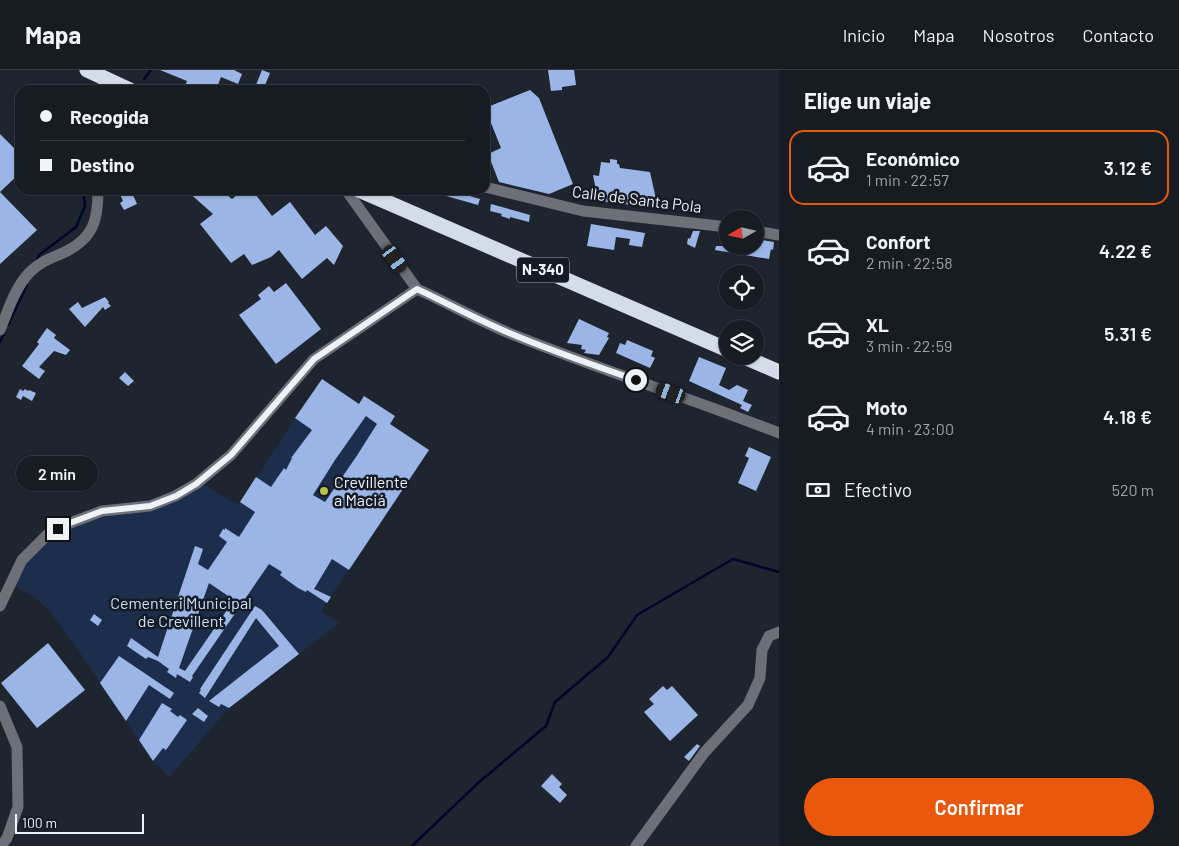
<!DOCTYPE html>
<html lang="es">
<head>
<meta charset="utf-8">
<style>
	:root { --surface:#171c23; --page:#242930; --text:#f1f3f6; --muted:#9ea1a6; --line:#363a41; --accent:#ea580c }
	body { margin:0; font-family:Barlow,sans-serif; background:var(--page); color:var(--text); height:100vh; display:flex; flex-direction:column; font-size:19px; white-space:nowrap }
	* { box-sizing:border-box; margin:0 }
	p { font-size:16px; color:var(--muted) }
	.icon { flex:none; width:28px; height:28px; fill:none; stroke:currentColor; stroke-width:2; stroke-linecap:round; stroke-linejoin:round }
	.map { position:relative; flex:1; overflow:hidden }
	.panel { display:flex; flex-direction:column; background:var(--surface); width:400px }
	.panel>* { flex:none }
	.hud { position:absolute; left:15px; top:15px; width:475px; height:110px; border-radius:15px; box-shadow:0 1px 4px #0004,0 0 0 1px var(--line); display:grid; align-content:center; height:110px; padding:0 25px; background:var(--surface) }
	.needle { width:32px; rotate:261deg }
	.fabs { position:absolute; left:719px; top:140px; display:grid; gap:10px }
	.fabs a { display:grid; place-items:center; width:45px; height:45px; border-radius:50%; background:var(--surface); box-shadow:0 1px 4px #0004,0 0 0 1px var(--line); font-size:25px }
	.scale { position:absolute; left:15px; bottom:12px; width:129px; box-sizing:border-box; padding-left:5px; border:2px solid #edf1f8; border-top:0; font-size:14px; line-height:18px; white-space:nowrap; color:#edf1f8; -webkit-text-stroke:4px #151b25; paint-order:stroke }
	.end { position:absolute; width:22px; height:22px; margin:-11px; border:6px solid #edf1f8; background:#111; box-shadow:0 0 0 2px #111 }
	.from { border-radius:50% }
	.bubble { position:absolute; height:35px; border-radius:18px; background:var(--surface); box-shadow:0 1px 4px #0004,0 0 0 1px var(--line); font-size:16px; font-weight:600; line-height:35px; text-align:center }
	.car { position:absolute; width:15px; height:30px; margin:-15px -8px; border-radius:6px; box-shadow:0 0 4px 1px #0007; background:linear-gradient(#222 24%,#8ab4d8 0 40%,#222 0 76%,#8ab4d8 0 86%,#222 0) }
	.hud b { display:flex; align-items:center; gap:18px; height:48px; font-size:19px }
	.hud b+b { border-top:1px solid var(--line) }
	.hud i { width:12px; height:12px; background:var(--text) }
	ul { padding:0; list-style:none }
	li { display:flex; align-items:center; gap:15px; height:75px; margin:0 10px 8px; padding:0 15px; border:2px solid transparent; border-radius:15px }
	li div { flex:1 }
	li b { display:block; font-size:19px }
	li em { font-style:normal; font-weight:600 }
	li.current { border-color:var(--accent) }
	li>.icon { width:45px; height:45px; stroke-width:1.5 }
	h2 { padding:0 25px; font-size:22px; line-height:60px }
	.pay { display:flex; align-items:center; gap:12px; height:55px; padding:0 25px; font-size:19px }
	.pay p { margin-inline-start:auto }
	.primary-button { display:flex; gap:10px; margin-top:auto; padding:10px 25px }
	.primary-button a { flex:1; height:58px; border-radius:30px; background:var(--accent); color:#fff; font-size:20px; font-weight:600; line-height:58px; text-align:center }
	header { display:flex; align-items:center; gap:30px; box-sizing:border-box; height:70px; padding:0 25px; background:var(--surface); border-bottom:1px solid var(--line) }
	header strong { font-size:24px }
	nav { display:flex; gap:28px; margin-inline-start:auto; font-size:18px }
	main { display:flex; flex:1; min-height:0 }
	.map>svg:first-child { display:block }
	.green { fill:#1d2e4d }
	.lines { fill:none; stroke-linecap:round; stroke-linejoin:round }
	.stream { stroke:#00072a; stroke-width:2.5 }
	.building { fill:#9bb6e6; fill-rule:evenodd }
	.minor { stroke:#6d7076; stroke-width:11 }
	.highway { stroke:#d4dcea; stroke-width:15 }
	.route { stroke:#edf1f8; stroke-width:6 }
	.poi-dot { fill:#bcbf44; stroke:#151b25; stroke-width:2 }
	.labels { text-anchor:middle; stroke-width:5; stroke-linejoin:round; paint-order:stroke }
	.shield { fill:#151b25; stroke:#acb1b9; stroke-width:1 }
	.shield-label { font-size:15px; font-weight:bold; fill:#edf1f8 }
	.street-label { font-size:16px; fill:#edf1f8; stroke:#151b25 }
	.poi-label { font-size:16px; fill:#edf1f8; stroke:#151b25; text-anchor:start }
	.park-label { font-size:16px; fill:#cfdffb; stroke:#151b25 }
</style>
</head>
<body>
<header>
<strong>Mapa</strong>
<nav><a>Inicio</a><a>Mapa</a><a>Nosotros</a><a>Contacto</a></nav>
</header>
<main>
<div class="map">
<svg width="779" height="776" viewBox="0 0 779 776">
	<rect width="100%" height="100%" fill="#1f252f"/>
	<path class="green" d="M322,309L429,380L321,541L339,553L229,638L169,707L152,689L81,584L49,540L36,528L21,520L14,514L19,502L46,471L68,458L201,415H205L238,435Z"/>
	<g class="lines">
		<path class="stream" d="M144,9L151,0
			M37,191L39,185L76,157L85,136L83,120
			M8,255L27,215
			M0,272L5,262
			M412,776L478,713L546,656L555,632L608,587L637,545L733,489L779,502"/>
	</g>
	<path class="building" d="M160,0H234L242,4L238,14L221,7L216,20H183L187,11Z
		M262,0L270,3L263,20H254Z
		M548,0H574L576,15L562,17V20L551,21Z
		M530,20L539,28L573,114L549,124L499,112L488,84L501,78L485,38Z
		M0,64L20,84V103L0,122L37,160L0,194Z
		M610,89L617,90V94H619L620,98L650,102L658,138L598,131L593,105L599,106L601,92L610,93Z
		M122,120H136L133,125L137,134L124,140L120,133L123,131L119,122Z
		M186,120H221L232,129L243,120H252L272,146L290,132L315,165L326,156L343,176L334,195L327,188L302,209L279,180L271,187L252,195L244,184L231,193L200,154L213,144Z
		M433,120H449L480,129L478,135L432,122Z
		M491,134L530,145L529,152L510,147V149L501,146L502,144L490,141Z
		M591,154L645,163L642,177L629,175L630,169L616,167L614,180L587,176Z
		M693,161H700L695,178L687,174L688,168L690,169Z
		M755,169L774,172L773,180L771,179L769,189L715,180L716,176H755Z
		M286,213L321,259L276,294L239,245L261,229L258,225L269,216L274,222Z
		M105,227L109,232L108,233L111,236L105,240L103,237L85,257L69,239L78,232L82,238Z
		M579,249L609,263L607,267L609,268L599,285L584,283L586,280L581,279L582,275L567,273Z
		M47,258L56,265L54,268L70,280L66,285L54,281L39,297L45,301L39,309L22,296L39,274L37,272Z
		M627,270L653,281L651,286L655,288L650,298L616,283L620,273L625,275Z
		M699,287L726,298L719,315L729,320L737,315L748,320L743,331L752,335L748,342L740,338L742,335L689,311Z
		M125,302L134,311L128,316L119,308Z
		M322,309L359,334L364,326L395,346L390,354L429,380L349,500L332,489L314,519L331,527L327,533L307,520L306,522L298,518L280,505L282,502L269,494L192,606L193,607L190,612L177,604L176,608L167,602L169,599L158,591L148,587L146,589L127,576L131,568L158,587L195,476L203,479L198,494L208,500L227,472L219,466L223,459L225,460V458L239,467L255,442L240,432L256,407L271,417L284,398L286,400L292,388H291L312,360L295,348ZM366,346L377,354L356,387L325,432L313,425L335,390ZM209,513L234,530L185,601L179,598Z
		M20,319L23,321L25,319L28,321L29,320L36,323L32,331L23,326L21,330L16,327Z
		M749,377L771,387L756,421L738,413L749,388L745,386Z
		M255,536L262,540L299,584L229,638L221,634L219,637L209,631L279,576L256,548L205,628L199,623L201,620L200,619Z
		M94,544L102,550L98,556L90,550Z
		M48,573L85,620L37,658L1,613Z
		M119,586L174,623L170,629L149,615L126,651L100,613Z
		M663,616L667,620L672,616L698,645L670,671L644,642L654,634L649,629Z
		M162,633L172,639L170,641L178,647L180,645L187,650L166,680L163,678L153,691L139,670Z
		M198,638L208,646L204,652L192,644Z
		M697,674L700,676L689,691L684,687Z
		M552,704L562,714L559,717L567,725L560,733L541,716Z"/>
	<g class="lines">
		<path class="minor" d="M485,117L583,141L728,157
			M755,161L779,165
			M417,219C448,233 478,250 509,263C598,299 690,328 779,363
			M0,260C8,241 15,217 30,202C42,190 53,188 67,181C94,167 98,149 98,120
			M0,536L22,490L47,465L70,453L102,441L150,436L175,426L196,414L231,385L314,289L417,219L346,120
			M0,636L17,677L18,737L7,768L1,776
			M636,776L704,683L748,635L760,608L762,580L769,566L779,562"/>
		<path class="highway" d="M87,0L130,20
			M359,120L728,280
			M742,286L779,302"/>
	</g>
	<g class="lines">
		<path class="route" d="M58,459L70,453L102,441L150,436L176,426L196,414L231,385L314,289L417,219C447,233 476,249 507,262C549,280 593,295 636,310"/>
	</g>
	<circle class="poi-dot" cx="324" cy="421" r="5"/>
	<g class="labels">
		<rect class="shield" x="517" y="187.5" width="52" height="25" rx="4"/>
		<g class="shield-label">
			<text x="543" y="205">N-340</text>
		</g>
		<g class="street-label">
			<text transform="translate(637 129) rotate(7)" y="6">Calle de Santa Pola</text>
		</g>
		<g class="poi-label">
			<text x="334" y="418">Crevillente<tspan x="334" dy="18">a Maciá</tspan></text>
		</g>
		<g class="park-label">
			<text x="181" y="539">Cementeri Municipal<tspan x="181" dy="18">de Crevillent</tspan></text>
		</g>
	</g>
</svg>
<div class="fabs">
<a><svg class="needle" viewBox="-14 -14 28 28"><path d="M0-13l5 13h-10z" fill="#e53935"/><path d="M0 13l5-13h-10z" fill="#9ea1a6"/></svg></a>
<a><svg class="icon" aria-label="locate" viewBox="0 0 24 24"><circle cx="12" cy="12" r="6"/><path d="M12 2v4M12 18v4M2 12h4M18 12h4"/></svg></a>
<a><svg class="icon" aria-label="layers" viewBox="0 0 24 24"><path d="M12 4l9 5-9 5-9-5zM3 14l9 5 9-5"/></svg></a>
</div>
<div class="scale">100 m</div>
<i class="end from" style="left:636px;top:310px"></i>
<i class="end" style="left:58px;top:459px"></i>
<div class="bubble" style="left:16px;top:386px;width:82px">2 min</div>
<i class="car" style="left:395px;top:189px;rotate:144deg"></i>
<i class="car" style="left:671px;top:323px;rotate:290deg"></i>
<div class="hud">
<b><i class="from"></i>Recogida</b>
<b><i></i>Destino</b>
</div>
</div>
<section class="panel">
<h2>Elige un viaje</h2>
<ul>
<li class="current"><svg class="icon" aria-label="car" viewBox="0 0 24 24"><path d="M5 17H2v-5l4-1 3-4h7l3 4 3 1v5h-3M9 17h6M6 11h13"/><circle cx="7" cy="17" r="2"/><circle cx="17" cy="17" r="2"/></svg><div><b>Económico</b><p>1 min · 22:57</p></div><em>3.12 €</em></li>
<li><svg class="icon" aria-label="car" viewBox="0 0 24 24"><path d="M5 17H2v-5l4-1 3-4h7l3 4 3 1v5h-3M9 17h6M6 11h13"/><circle cx="7" cy="17" r="2"/><circle cx="17" cy="17" r="2"/></svg><div><b>Confort</b><p>2 min · 22:58</p></div><em>4.22 €</em></li>
<li><svg class="icon" aria-label="car" viewBox="0 0 24 24"><path d="M5 17H2v-5l4-1 3-4h7l3 4 3 1v5h-3M9 17h6M6 11h13"/><circle cx="7" cy="17" r="2"/><circle cx="17" cy="17" r="2"/></svg><div><b>XL</b><p>3 min · 22:59</p></div><em>5.31 €</em></li>
<li><svg class="icon" aria-label="car" viewBox="0 0 24 24"><path d="M5 17H2v-5l4-1 3-4h7l3 4 3 1v5h-3M9 17h6M6 11h13"/><circle cx="7" cy="17" r="2"/><circle cx="17" cy="17" r="2"/></svg><div><b>Moto</b><p>4 min · 23:00</p></div><em>4.18 €</em></li>
</ul>
<div class="pay"><svg class="icon" aria-label="cash" viewBox="0 0 24 24"><path d="M3 7h18v10H3z"/><circle cx="12" cy="12" r="2"/></svg>Efectivo<p>520 m</p></div>
<div class="primary-button"><a>Confirmar</a></div>
</section>
</main>
</body>
</html>
